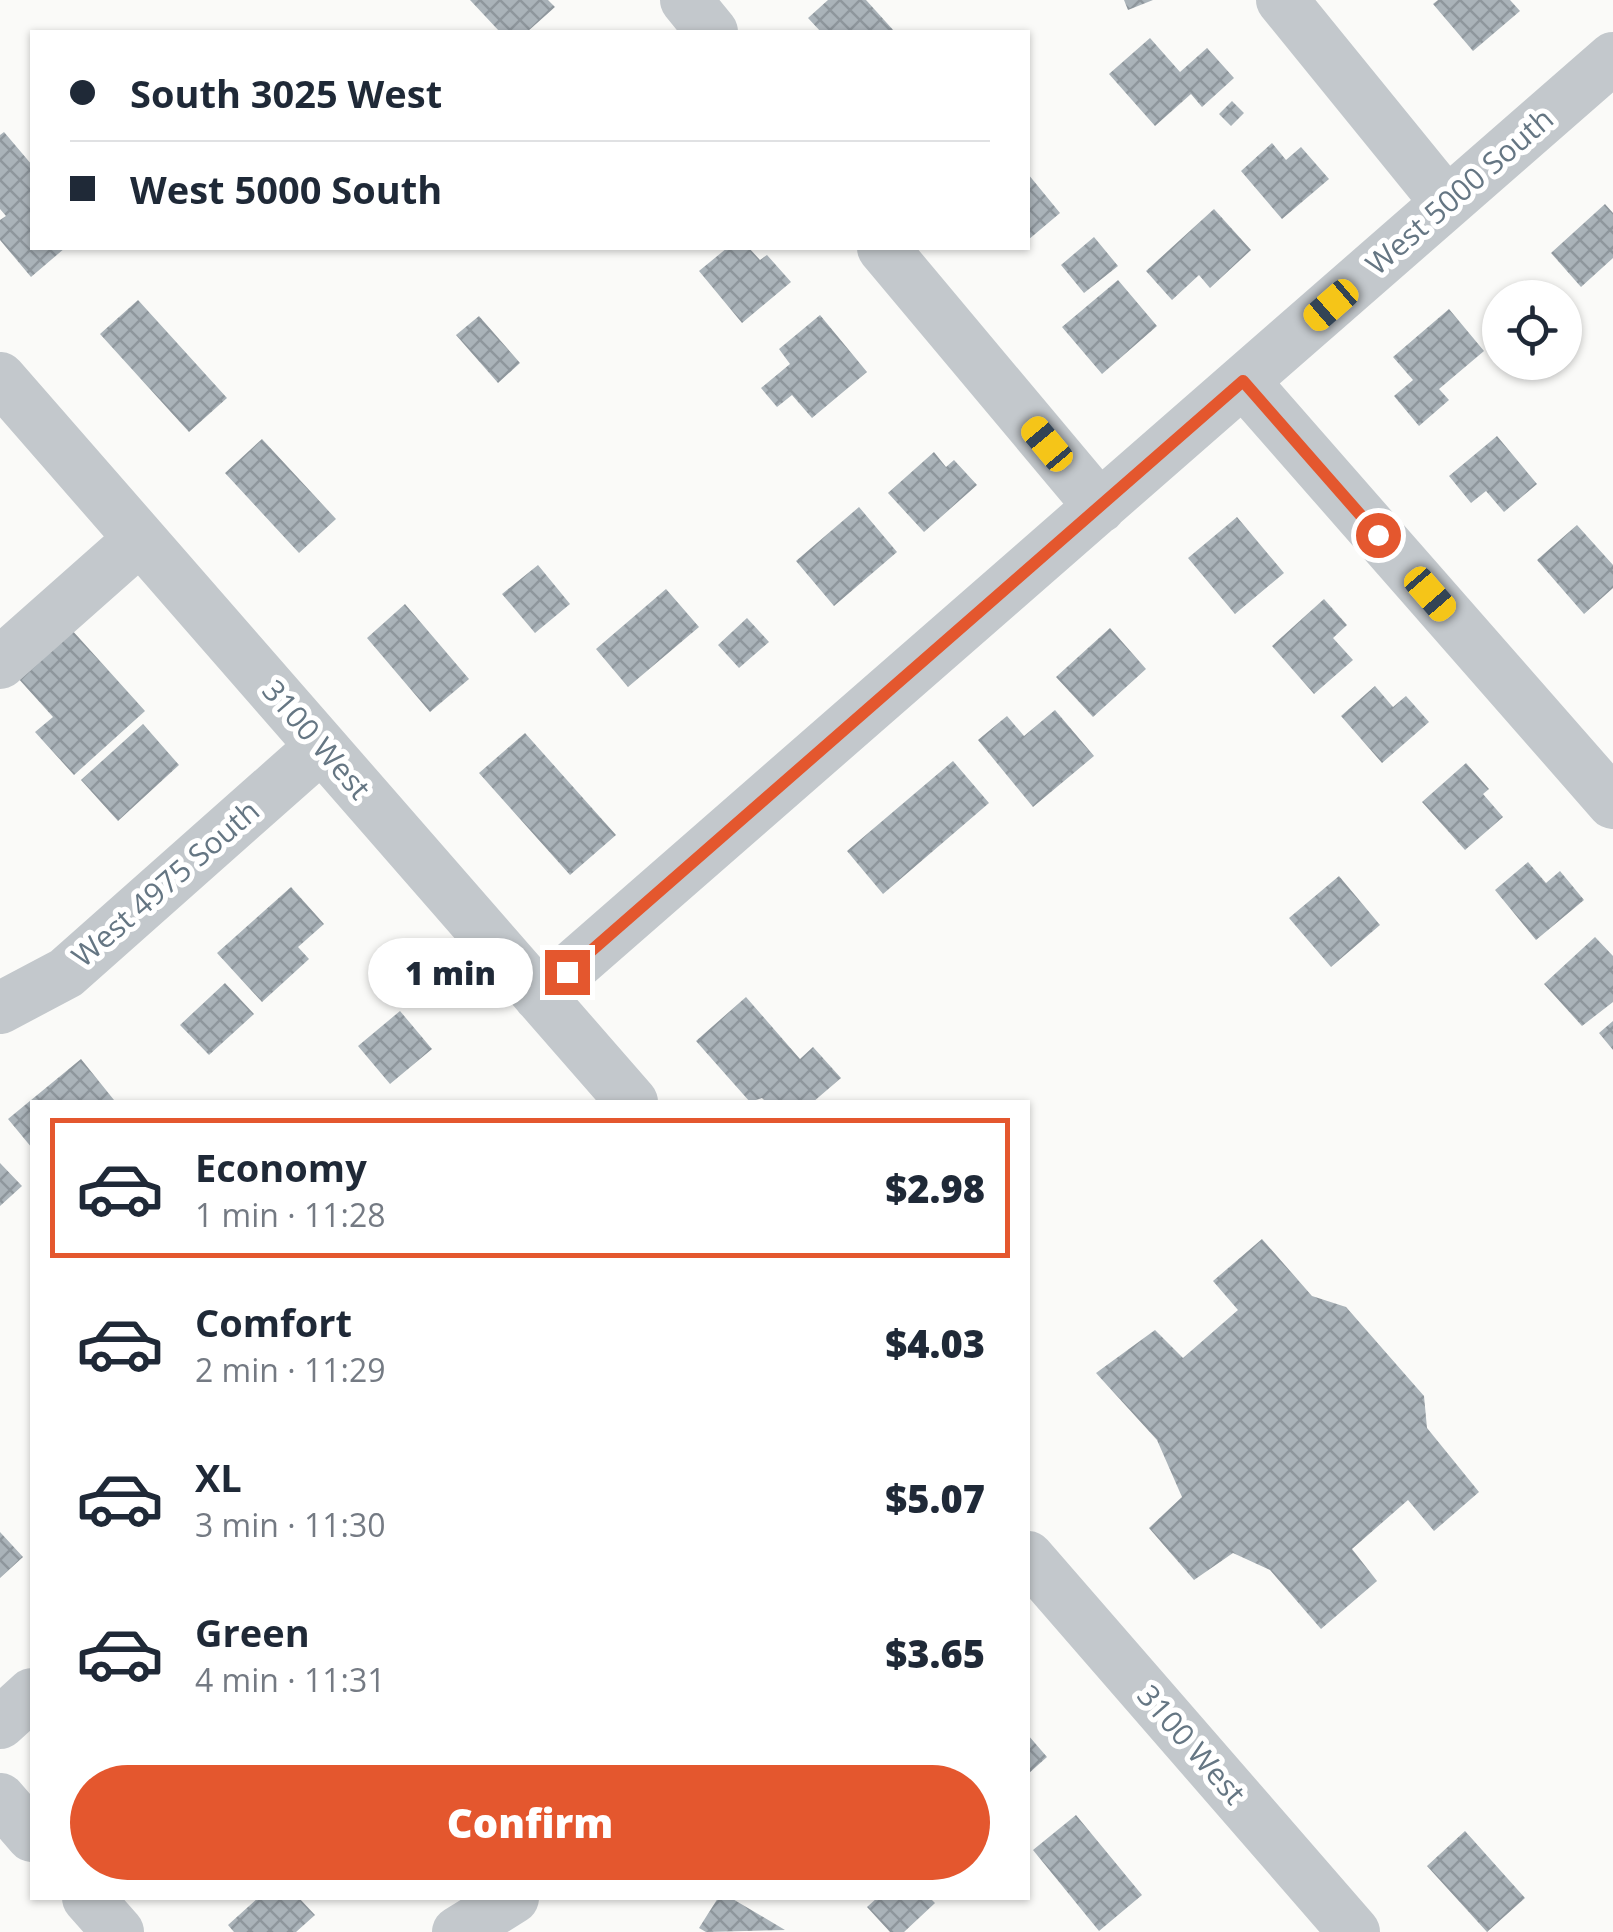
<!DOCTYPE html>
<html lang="en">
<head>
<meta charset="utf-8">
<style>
	:root { --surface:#fff; --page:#f6f6f7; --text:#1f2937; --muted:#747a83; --line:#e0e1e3; --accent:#e4572e }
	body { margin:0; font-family:"Open Sans",sans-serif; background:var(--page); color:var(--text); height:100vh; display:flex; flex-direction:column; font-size:38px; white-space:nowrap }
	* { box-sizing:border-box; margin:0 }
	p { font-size:32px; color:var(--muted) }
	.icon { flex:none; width:55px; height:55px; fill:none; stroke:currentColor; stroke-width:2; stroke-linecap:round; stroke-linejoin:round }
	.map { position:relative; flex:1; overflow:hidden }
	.side { position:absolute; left:30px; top:1100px; width:1000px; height:800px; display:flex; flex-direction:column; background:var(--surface); border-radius:0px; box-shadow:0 2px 8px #0004 }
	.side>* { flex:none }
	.banner { position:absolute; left:30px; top:30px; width:1000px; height:220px; border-radius:0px; box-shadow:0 2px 8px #0004; display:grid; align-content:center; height:220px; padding:0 40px; background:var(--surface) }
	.controls { position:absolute; left:1482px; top:280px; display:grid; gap:20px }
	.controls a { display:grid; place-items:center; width:100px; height:100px; border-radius:50%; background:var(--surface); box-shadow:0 2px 8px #0004; font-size:50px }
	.end { position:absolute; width:45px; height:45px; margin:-22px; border:12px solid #e4572e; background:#fff; box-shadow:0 0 0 5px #fff }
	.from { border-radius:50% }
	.bubble { position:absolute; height:70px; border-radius:35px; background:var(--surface); box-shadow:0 2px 8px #0004; font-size:32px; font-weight:800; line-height:70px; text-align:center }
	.car { position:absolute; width:30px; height:60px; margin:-30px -15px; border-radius:12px; box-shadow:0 0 8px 2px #0007; background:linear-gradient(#f5c518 24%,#345 0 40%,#f5c518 0 76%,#345 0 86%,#f5c518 0) }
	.banner b { display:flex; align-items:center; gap:35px; height:95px; font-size:38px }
	.banner b+b { border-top:2px solid var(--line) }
	.banner i { width:25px; height:25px; background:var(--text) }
	ul { padding:18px 0 0; list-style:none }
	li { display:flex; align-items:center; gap:30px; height:140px; margin:0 20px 15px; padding:0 20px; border:5px solid transparent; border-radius:0px }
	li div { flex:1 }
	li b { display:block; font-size:38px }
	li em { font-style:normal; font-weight:800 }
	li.active { border-color:var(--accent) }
	li>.icon { width:90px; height:90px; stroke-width:1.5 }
	.action { display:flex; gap:20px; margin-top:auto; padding:20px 40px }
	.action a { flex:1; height:115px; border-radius:60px; background:var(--accent); color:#fff; font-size:40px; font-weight:800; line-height:115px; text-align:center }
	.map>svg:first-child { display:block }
	.building { fill:url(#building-cross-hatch) }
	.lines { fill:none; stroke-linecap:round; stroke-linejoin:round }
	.minor { stroke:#c3c8cc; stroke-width:52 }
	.route { stroke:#e4572e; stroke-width:12 }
	.labels { text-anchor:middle; stroke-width:10; stroke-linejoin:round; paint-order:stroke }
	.street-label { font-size:30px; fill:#657683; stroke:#fff }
</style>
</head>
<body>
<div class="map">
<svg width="1613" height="1932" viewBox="0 0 1613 1932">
	<defs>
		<pattern id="building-cross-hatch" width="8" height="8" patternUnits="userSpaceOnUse" patternTransform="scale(2.5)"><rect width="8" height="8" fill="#aab3b9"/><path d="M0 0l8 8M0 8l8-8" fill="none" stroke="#8e969c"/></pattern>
	</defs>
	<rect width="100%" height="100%" fill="#fafaf8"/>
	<path class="building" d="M470,0H548L555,7L527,32H500Z
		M828,0H866L895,32H821L808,18Z
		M1124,0H1153L1128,10Z
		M1438,0H1510L1520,11L1473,51L1433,4Z
		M1150,38L1180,72L1207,48L1234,78L1202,107L1191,94L1155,126L1109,74Z
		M1232,101L1244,113L1231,126L1219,114Z
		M4,132L32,165V248H65L31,277L0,240V220L6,216L0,209V135Z
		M1272,143L1286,160L1301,147L1329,179L1282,219L1241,171Z
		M1028,174L1060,213L1028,240Z
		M1605,204L1613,213V258L1581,287L1551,253Z
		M1214,209L1251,250L1210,288L1199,275L1172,300L1146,271Z
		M1094,237L1118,266L1084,293L1061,265Z
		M727,248H749L760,260L767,255L791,282L742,323L699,271Z
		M1118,280L1157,326L1102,374L1062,327Z
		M138,300L227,398L189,432L100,334Z
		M1449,309L1484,351L1439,389L1449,400L1419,426L1394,396L1413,380L1393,357Z
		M820,315L867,372L812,418L792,395L777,407L761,388L790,364L779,349Z
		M479,316L520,363L498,383L456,335Z
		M1497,436L1537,484L1504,512L1486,491L1471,503L1449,476Z
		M262,439L336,519L299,553L225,473Z
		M934,452L946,467L954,460L977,485L924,532L888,493Z
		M859,507L897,552L834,606L796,561Z
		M1237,517L1284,573L1235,614L1188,558Z
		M1577,525L1613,565V588L1584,614L1537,560Z
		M538,565L570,604L535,633L502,594Z
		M666,589L699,627L628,687L596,649Z
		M1324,599L1347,625L1333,638L1353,660L1314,694L1272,646Z
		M405,604L469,679L430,712L367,638Z
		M747,618L769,642L739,668L718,645Z
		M1110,628L1146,669L1093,717L1056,677Z
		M71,629L145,711L74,775L35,732L53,717L17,677Z
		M1375,686L1393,707L1406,696L1429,722L1382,763L1341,716Z
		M1055,710L1094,756L1033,807L978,740L1007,716L1024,736Z
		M143,724L179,765L118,821L81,780Z
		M525,733L616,835L570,875L479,773Z
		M953,761L989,803L883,894L847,851Z
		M1466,763L1489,789L1483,794L1503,817L1465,850L1422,802Z
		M1528,862L1546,883L1560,871L1584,900L1536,940L1495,890Z
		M1339,876L1380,925L1331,967L1289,918Z
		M291,887L324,924L298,947L309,959L262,1002L217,953Z
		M1595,937L1613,956V1002L1582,1026L1544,984Z
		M225,983L254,1014L209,1055L180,1025Z
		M746,997L800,1059L813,1047L841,1078L813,1102H766L762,1098L750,1102L696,1041Z
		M400,1011L432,1049L390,1084L358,1046Z
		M1613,1021V1050L1599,1033Z
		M81,1059L114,1100L32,1102V1148L8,1119Z
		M0,1163L22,1186L0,1206Z
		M1262,1239L1312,1296L1346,1307L1424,1396L1427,1428L1479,1492L1434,1531L1408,1500L1352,1549L1377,1581L1321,1629L1270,1570L1233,1553L1194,1580L1149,1528L1182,1497L1157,1440L1096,1373L1155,1330L1183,1358L1238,1310L1213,1281Z
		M0,1532L23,1557L0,1578Z
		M1028,1735L1047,1757L1028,1774Z
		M1076,1815L1142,1895L1099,1931L1033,1850Z
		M1465,1831L1525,1898L1487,1932L1427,1866Z
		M258,1898H299L315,1915L296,1932H234L228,1925Z
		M718,1898H731L785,1930L706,1932L699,1928Z
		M877,1898H930L935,1903L904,1932H890L867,1907Z"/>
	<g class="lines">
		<path class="minor" d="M686,0L712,32
			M1282,0L1447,203
			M883,248L1100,507
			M0,378L632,1102
			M1243,381L1613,803
			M0,663L140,539
			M539,996L1613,58
			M0,1008L66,973L321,747
			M1028,1557L1354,1932
			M0,1723L32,1694
			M0,1799L32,1836
			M88,1898L118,1932
			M458,1932L513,1898"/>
	</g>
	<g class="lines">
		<path class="route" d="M567,972L1243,381L1378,535"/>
	</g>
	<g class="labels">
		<g class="street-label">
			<text transform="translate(1460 192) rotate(-41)" y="10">West 5000 South</text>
			<text transform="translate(316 740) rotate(49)" y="10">3100 West</text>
			<text transform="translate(166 884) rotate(-41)" y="10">West 4975 South</text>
			<text transform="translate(1191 1745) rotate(49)" y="10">3100 West</text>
		</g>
	</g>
</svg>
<div class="controls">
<a><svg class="icon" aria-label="locate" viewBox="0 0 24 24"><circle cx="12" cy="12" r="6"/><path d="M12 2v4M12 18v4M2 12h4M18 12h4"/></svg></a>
</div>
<i class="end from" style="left:1378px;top:535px"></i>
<i class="end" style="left:567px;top:972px"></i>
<div class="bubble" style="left:368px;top:938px;width:165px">1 min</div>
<i class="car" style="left:1331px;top:305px;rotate:229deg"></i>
<i class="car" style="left:1047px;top:444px;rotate:320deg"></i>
<i class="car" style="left:1430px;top:594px;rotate:139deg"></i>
<div class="banner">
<b><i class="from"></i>South 3025 West</b>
<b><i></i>West 5000 South</b>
</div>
<section class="side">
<ul>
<li class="active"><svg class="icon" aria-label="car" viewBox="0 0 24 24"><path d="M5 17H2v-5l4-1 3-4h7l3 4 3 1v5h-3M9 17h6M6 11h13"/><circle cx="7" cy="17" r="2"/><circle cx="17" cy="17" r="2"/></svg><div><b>Economy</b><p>1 min · 11:28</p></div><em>$2.98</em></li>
<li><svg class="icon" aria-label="car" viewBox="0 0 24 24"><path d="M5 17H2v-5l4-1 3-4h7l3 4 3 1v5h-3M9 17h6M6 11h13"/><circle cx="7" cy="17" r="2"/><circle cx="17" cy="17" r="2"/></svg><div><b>Comfort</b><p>2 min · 11:29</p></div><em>$4.03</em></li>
<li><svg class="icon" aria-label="car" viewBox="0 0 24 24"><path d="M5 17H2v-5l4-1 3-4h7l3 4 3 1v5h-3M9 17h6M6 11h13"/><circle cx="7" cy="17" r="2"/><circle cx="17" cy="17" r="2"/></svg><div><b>XL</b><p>3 min · 11:30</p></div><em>$5.07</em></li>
<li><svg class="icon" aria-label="car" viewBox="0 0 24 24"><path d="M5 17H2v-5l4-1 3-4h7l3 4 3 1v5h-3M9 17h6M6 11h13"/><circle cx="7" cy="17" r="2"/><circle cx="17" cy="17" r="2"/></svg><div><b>Green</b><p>4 min · 11:31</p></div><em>$3.65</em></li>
</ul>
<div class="action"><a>Confirm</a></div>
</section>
</div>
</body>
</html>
